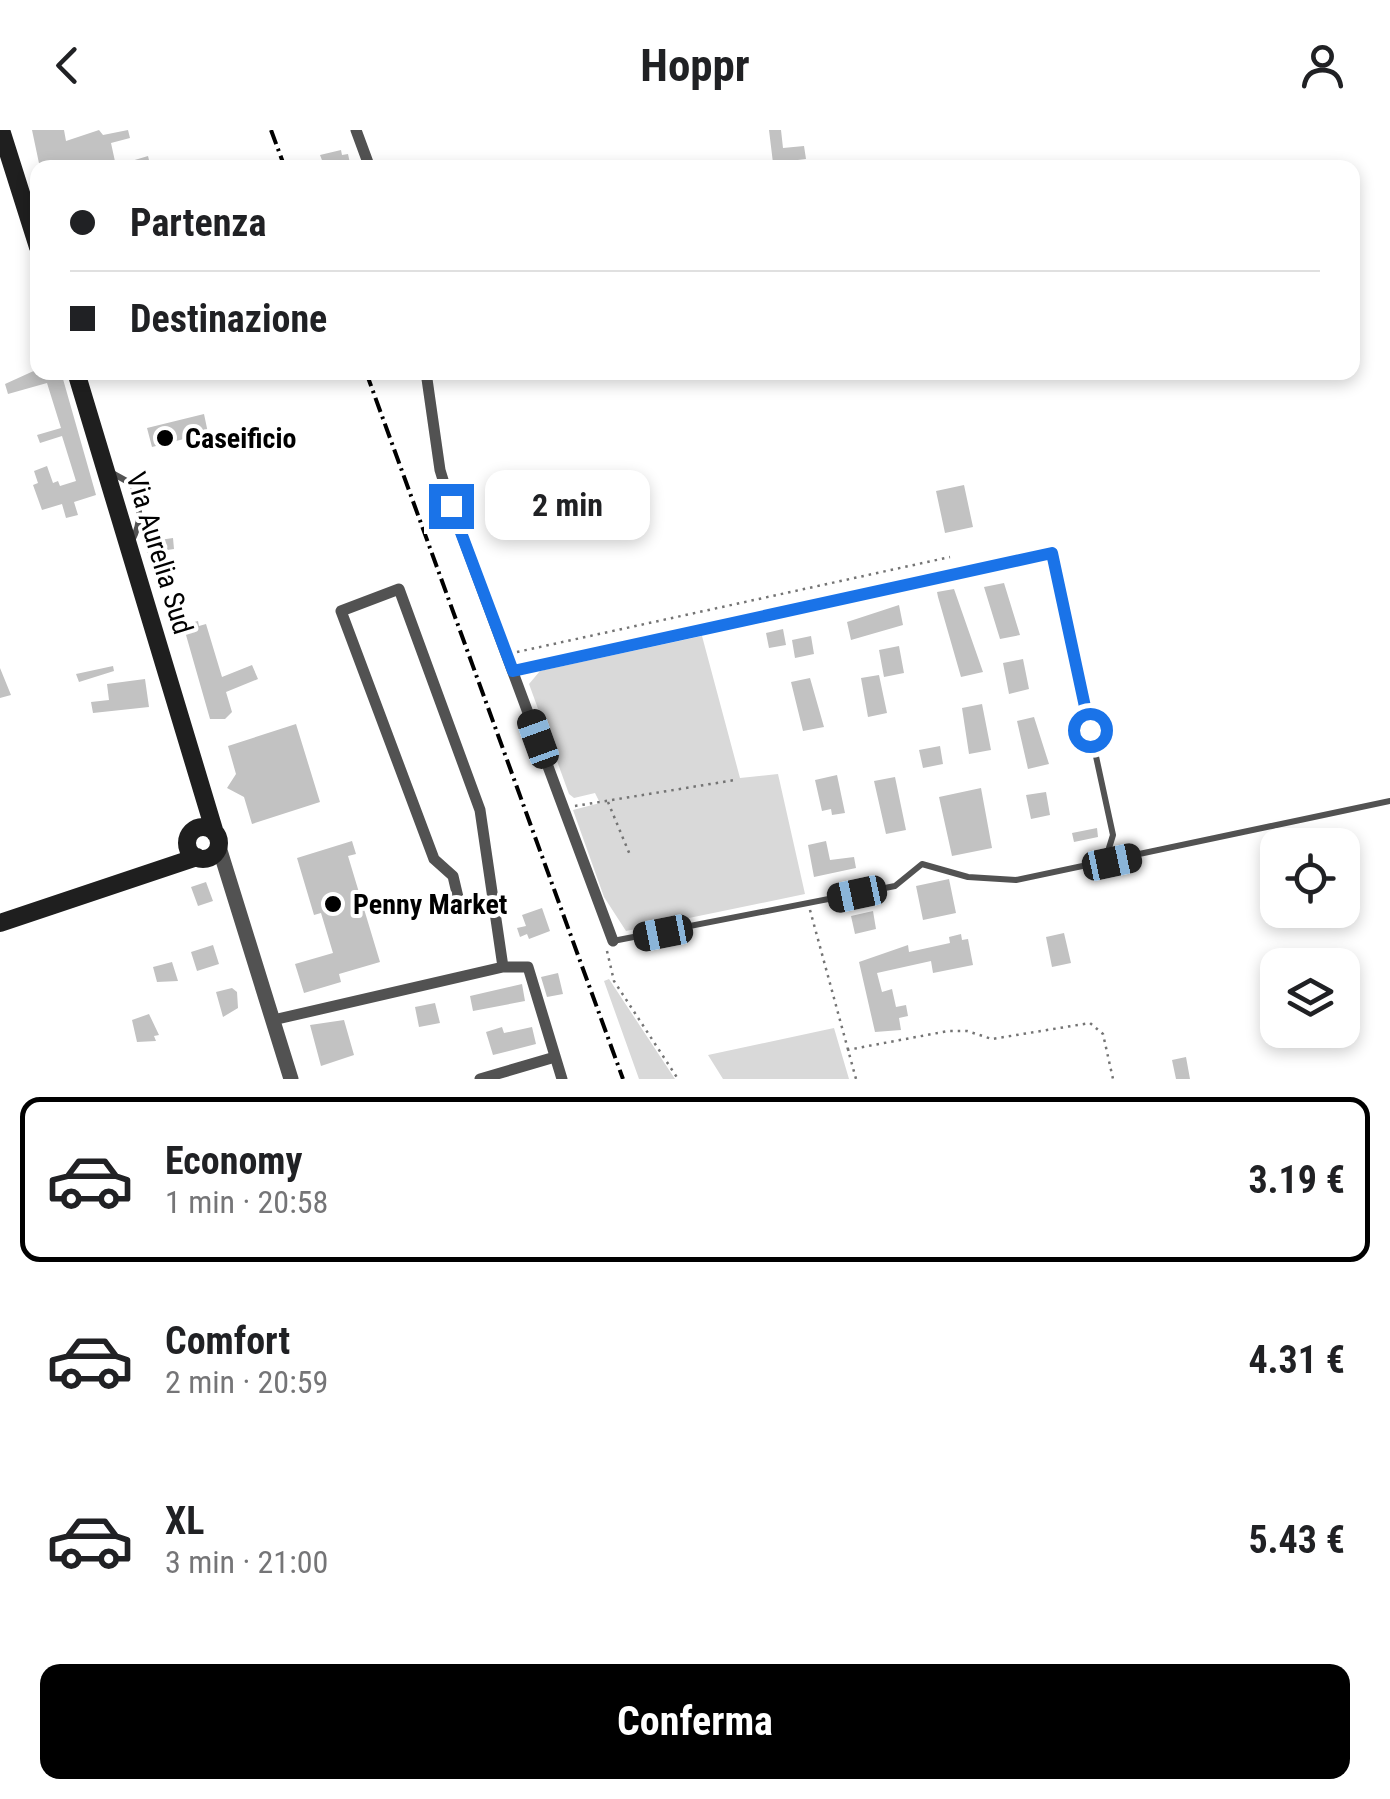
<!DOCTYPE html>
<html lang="it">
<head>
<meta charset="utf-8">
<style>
	:root { --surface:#fff; --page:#f6f6f6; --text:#202124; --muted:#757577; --line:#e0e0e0; --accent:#000 }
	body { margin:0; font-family:"Roboto Condensed",sans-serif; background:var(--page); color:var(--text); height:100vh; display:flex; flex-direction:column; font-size:38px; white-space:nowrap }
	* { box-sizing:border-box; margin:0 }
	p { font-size:32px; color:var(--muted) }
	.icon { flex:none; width:55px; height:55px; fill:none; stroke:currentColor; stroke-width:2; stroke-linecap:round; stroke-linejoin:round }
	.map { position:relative; height:949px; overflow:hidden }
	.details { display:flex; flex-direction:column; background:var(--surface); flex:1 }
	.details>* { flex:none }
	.hud { position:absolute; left:30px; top:30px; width:1330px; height:220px; border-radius:20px; box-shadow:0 5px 15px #0003; display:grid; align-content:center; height:220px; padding:0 40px; background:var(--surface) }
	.tools { position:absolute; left:1260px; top:698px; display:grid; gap:20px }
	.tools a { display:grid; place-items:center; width:100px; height:100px; border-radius:20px; background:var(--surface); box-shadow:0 5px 15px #0003; font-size:50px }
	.end { position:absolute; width:45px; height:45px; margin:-22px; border:12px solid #1a73e8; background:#fff; box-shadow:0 0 0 5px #fff }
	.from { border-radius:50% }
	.bubble { position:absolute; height:70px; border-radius:20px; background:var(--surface); box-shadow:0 5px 15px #0003; font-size:32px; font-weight:700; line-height:70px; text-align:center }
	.car { position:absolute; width:30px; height:60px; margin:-30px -15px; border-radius:12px; box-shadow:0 0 8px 2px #0007; background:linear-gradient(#222 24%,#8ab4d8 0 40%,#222 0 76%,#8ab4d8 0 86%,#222 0) }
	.hud b { display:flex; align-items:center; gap:35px; height:95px; font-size:38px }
	.hud b+b { border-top:2px solid var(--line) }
	.hud i { width:25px; height:25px; background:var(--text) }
	ul { padding:18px 0 0; list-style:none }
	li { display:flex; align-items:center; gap:30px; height:165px; margin:0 20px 15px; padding:0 20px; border:5px solid transparent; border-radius:20px }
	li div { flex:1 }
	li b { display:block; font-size:38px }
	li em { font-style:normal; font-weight:700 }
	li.on { border-color:var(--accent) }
	li>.icon { width:90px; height:90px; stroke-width:1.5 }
	.button { display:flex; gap:20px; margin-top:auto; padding:20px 40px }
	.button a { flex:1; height:115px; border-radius:20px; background:var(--accent); color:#fff; font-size:40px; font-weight:700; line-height:115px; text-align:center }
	header { display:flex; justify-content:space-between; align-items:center; height:130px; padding:0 40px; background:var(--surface); font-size:45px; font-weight:700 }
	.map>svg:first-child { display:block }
	.green { fill:#d9d9d9 }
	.building { fill:#c2c2c2 }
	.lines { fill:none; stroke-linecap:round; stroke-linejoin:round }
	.path { stroke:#747474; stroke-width:2.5; stroke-dasharray:2.5 5; stroke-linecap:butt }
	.service { stroke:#525252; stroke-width:6 }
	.minor { stroke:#525252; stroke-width:11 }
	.tertiary { stroke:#525252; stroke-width:15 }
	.secondary { stroke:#1f1f1f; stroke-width:18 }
	.rail { stroke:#000; stroke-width:4; stroke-dasharray:15 5 2.5 5; stroke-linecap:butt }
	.route { stroke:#1a73e8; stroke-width:12 }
	.poi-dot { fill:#000; stroke:#fff; stroke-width:4 }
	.labels { text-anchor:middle; stroke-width:8; stroke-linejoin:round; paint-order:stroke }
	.poi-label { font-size:28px; font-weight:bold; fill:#000; stroke:#fff; text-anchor:start }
	.street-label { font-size:28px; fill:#000; stroke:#fff }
</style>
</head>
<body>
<header><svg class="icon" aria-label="back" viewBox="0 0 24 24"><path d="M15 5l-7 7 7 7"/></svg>Hoppr<svg class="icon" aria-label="person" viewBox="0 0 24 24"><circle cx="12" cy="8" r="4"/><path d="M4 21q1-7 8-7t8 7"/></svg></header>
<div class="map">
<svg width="1390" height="949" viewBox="0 0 1390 949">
	<rect width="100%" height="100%" fill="#fff"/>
	<path class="green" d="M702,506L740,648L778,644L805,764L626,801L604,767L573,680L600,673L595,663L574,668L569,664L529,554L540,541Z
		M609,849L675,949H639L604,851Z
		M834,898L849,949H723L708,925Z"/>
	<path class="building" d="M32,0H64L66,11L99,0L103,5L128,0L130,8L111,13L116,36L40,38Z
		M769,0H781L783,18L804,16L806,29L773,33Z
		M341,20L342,25L348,24L351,38H325L320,25Z
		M148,26L151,38H119L118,35Z
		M38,239V242H61L96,365L74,372L78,385L66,388L62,374L42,380L33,355L38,353L34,341L47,336L53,353L58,351L60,356L76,351L62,306L40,313L37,305L61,298L47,253L8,264L5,254Z
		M204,284L208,303L152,317L147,298Z
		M964,355L973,397L945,403L936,361Z
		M173,408L174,419L147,423L146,412Z
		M1004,453L1020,505L1000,509L984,457Z
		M954,459L983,542L961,547L938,467L937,462Z
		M899,475L903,495L851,510L847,492Z
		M198,491L199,496L206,494L222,547L252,535L258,549L226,562L232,582L225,589H210L186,505L177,502L180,496Z
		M783,499L786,515L769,518L766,503Z
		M811,506L814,524L795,528L792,510Z
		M899,516L904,543L884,547L879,520Z
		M1023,529L1029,559L1009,564L1003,533Z
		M113,536L114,541L79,552L76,544Z
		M0,538L11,565L0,568Z
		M879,545L887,583L868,587L861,548Z
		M810,548L824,597L803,601L791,552Z
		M145,549L149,577L93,583L91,572L109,570L107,554Z
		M982,574L991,620L969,624L962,578Z
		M1034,587L1049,634L1028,639L1017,591Z
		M296,594L320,672L252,694L244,667L227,658L236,644L228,616Z
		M940,616L943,634L923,638L919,620Z
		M837,645L845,683L832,685L831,679L822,681L815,650Z
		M895,647L906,700L886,704L874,651Z
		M981,658L992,718L952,726L939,667Z
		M1046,662L1050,685L1031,689L1026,665Z
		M1097,698L1098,707L1074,712L1072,703Z
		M352,711L356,724L348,726L380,832L339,844L341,852L304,863L295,834L333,823L321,783L314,785L297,728Z
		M826,711L830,730L854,727L856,738L814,747L808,715Z
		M949,749L956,783L923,790L916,756Z
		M206,752L213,771L198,776L191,757Z
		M542,778L550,801L529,809L527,804L520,807L517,798L526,796L522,785Z
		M873,781L876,799L855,804L851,786Z
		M1064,803L1071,833L1052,837L1046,807Z
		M961,804L962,810L968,809L973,835L933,843L931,831L877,843L882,862L892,859L896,877L906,875L908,886L899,888L901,900L875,902L859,832L908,815L909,822L950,813L949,807Z
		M213,815L219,834L197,841L191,822Z
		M172,832L178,851L157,852L153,837Z
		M558,843L563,864L547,867L541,847Z
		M522,854L525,871L473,881L470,866Z
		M232,858L237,862L238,878L223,887L216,862Z
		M435,873L440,893L419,897L415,877Z
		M149,884L159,905L154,906L156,911L137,912L132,890Z
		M344,890L354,925L321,936L310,895Z
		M502,897L504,903L532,897L536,914L493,925L486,902Z
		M1186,927L1190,949H1176L1172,930Z"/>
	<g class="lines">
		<path class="path" d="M517,522L950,427
			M608,672L630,725
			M575,676L735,650
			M810,780L856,949
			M607,821L614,851L678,949
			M847,920L948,901H967L992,909L1090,893L1103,904L1113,949"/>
		<path class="service" d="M112,343L132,354C140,377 143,389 132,411
			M514,540L1052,423L1113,705L1109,718L1112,732
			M613,811L895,756L922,734L968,747L1016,750L1390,671"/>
		<path class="minor" d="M356,0L370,38
			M426,242L440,340L451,376L613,811
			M492,776L461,780L453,746L434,729L341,481L399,459L480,680L503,837
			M273,890L503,837H528L562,949
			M480,949L555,927"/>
		<path class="tertiary" d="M218,714L291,949"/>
		<path class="secondary" d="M1,0L38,117
			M76,242L215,703
			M187 713a16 16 0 1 1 32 0a16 16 0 1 1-32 0Z
			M0,793L197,727"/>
		<path class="rail" d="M271,0L285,38
			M366,242L623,949"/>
	</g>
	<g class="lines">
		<path class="route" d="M451,376L513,541L1052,423L1090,600"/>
	</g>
	<g class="poi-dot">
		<circle cx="165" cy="308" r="10"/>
		<circle cx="333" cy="774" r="10"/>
	</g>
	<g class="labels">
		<g class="poi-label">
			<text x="185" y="318">Caseificio</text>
			<text x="353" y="784">Penny Market</text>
		</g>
		<g class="street-label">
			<text transform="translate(160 423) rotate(73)" y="10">Via Aurelia Sud</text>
		</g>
	</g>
</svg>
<div class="tools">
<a><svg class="icon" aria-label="locate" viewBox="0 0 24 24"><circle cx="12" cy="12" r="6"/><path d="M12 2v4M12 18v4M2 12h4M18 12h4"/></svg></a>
<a><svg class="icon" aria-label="layers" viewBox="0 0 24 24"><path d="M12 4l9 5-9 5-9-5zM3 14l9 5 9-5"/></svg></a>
</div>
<i class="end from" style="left:1090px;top:600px"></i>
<i class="end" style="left:451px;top:376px"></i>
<div class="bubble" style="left:485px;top:340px;width:165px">2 min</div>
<i class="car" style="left:538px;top:609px;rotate:340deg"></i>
<i class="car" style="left:1112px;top:732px;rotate:78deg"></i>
<i class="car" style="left:857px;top:764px;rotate:258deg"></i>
<i class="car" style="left:663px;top:803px;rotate:259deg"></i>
<div class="hud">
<b><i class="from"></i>Partenza</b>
<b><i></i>Destinazione</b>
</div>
</div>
<section class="details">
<ul>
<li class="on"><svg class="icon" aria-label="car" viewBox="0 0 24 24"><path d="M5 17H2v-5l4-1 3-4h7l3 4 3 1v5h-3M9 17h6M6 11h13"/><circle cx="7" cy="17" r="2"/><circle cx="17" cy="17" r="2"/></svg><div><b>Economy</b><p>1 min · 20:58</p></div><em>3.19 €</em></li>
<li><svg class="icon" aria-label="car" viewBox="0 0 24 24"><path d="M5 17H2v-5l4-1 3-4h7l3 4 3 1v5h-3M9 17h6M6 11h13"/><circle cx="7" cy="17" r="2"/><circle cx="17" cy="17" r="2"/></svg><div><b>Comfort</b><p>2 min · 20:59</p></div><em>4.31 €</em></li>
<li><svg class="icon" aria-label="car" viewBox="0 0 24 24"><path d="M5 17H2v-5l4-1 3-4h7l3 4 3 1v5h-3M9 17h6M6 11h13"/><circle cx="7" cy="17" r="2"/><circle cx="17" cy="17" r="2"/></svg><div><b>XL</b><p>3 min · 21:00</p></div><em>5.43 €</em></li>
</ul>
<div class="button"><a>Conferma</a></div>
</section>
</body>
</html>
